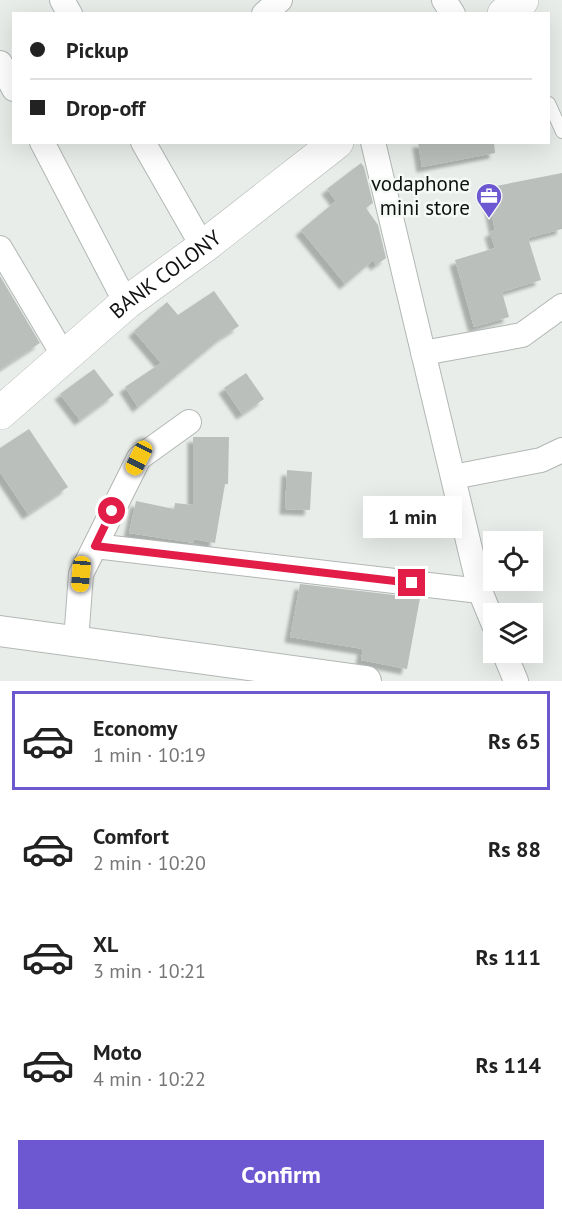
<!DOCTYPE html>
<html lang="en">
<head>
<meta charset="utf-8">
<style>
	:root { --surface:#fff; --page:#f2f2f2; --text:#222; --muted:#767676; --line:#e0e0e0; --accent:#6d58d1 }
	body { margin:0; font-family:"PT Sans",sans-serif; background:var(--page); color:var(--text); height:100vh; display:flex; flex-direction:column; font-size:22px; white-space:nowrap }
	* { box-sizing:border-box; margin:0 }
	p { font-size:20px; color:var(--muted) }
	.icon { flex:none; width:33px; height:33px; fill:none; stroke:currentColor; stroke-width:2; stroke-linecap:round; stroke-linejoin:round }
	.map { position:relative; height:681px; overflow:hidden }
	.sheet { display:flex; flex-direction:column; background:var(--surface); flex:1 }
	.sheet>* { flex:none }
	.guide { position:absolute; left:12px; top:12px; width:538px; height:132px; border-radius:0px; box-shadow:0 6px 24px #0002; display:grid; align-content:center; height:132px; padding:0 18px; background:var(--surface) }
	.buttons { position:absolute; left:483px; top:531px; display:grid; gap:12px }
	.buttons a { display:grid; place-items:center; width:60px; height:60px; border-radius:0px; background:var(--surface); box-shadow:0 6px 24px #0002; font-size:30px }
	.end { position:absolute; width:27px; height:27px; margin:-14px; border:8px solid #e11d48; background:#fff; box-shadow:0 0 0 3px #fff }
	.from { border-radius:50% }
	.bubble { position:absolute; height:42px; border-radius:0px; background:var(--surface); box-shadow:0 6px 24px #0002; font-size:20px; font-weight:600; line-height:42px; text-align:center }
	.car { position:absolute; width:18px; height:36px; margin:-18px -9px; border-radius:8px; box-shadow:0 0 4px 2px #0007; background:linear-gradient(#f5c518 24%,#345 0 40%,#f5c518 0 76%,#345 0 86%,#f5c518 0) }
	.guide b { display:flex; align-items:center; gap:21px; height:57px; font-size:22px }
	.guide b+b { border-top:2px solid var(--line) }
	.guide i { width:15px; height:15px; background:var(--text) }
	ul { padding:10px 0 0; list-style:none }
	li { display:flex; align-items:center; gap:18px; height:99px; margin:0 12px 9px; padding:0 6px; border:3px solid transparent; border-radius:0px }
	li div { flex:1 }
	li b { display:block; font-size:22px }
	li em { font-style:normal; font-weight:600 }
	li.active { border-color:var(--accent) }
	li>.icon { width:54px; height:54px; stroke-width:1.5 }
	.cta { display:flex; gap:12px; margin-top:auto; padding:12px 18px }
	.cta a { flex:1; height:69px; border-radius:0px; background:var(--accent); color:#fff; font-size:24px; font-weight:600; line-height:69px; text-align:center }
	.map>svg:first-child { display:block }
	.building { fill:#bbbfbc; filter:url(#shadow) }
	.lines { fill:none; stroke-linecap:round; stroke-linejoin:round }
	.service-casing { stroke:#b2b7b4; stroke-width:14 }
	.minor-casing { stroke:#b2b7b4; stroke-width:26 }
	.tertiary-casing { stroke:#b2b7b4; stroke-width:32 }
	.secondary-casing { stroke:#b2b7b4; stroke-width:34 }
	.service { stroke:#fff; stroke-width:12 }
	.minor { stroke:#fff; stroke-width:24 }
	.tertiary { stroke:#fff; stroke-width:30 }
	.secondary { stroke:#fff; stroke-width:33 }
	.route { stroke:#e11d48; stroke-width:8 }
	.labels { text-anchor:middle; stroke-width:5; stroke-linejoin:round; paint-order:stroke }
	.poi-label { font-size:21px; fill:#0f1110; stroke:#f5faf7; text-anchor:end }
	.street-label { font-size:21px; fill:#0f1110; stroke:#f5faf7 }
</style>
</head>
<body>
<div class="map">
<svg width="562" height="681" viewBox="0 0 562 681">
	<defs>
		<filter id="shadow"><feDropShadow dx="-5.5" dy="5.5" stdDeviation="1.5" flood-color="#0004"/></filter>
	</defs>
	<rect width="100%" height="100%" fill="#e8ede9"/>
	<path class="building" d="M418,142H494L495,153L422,167Z
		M361,163L364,167L373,203L366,208L378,225L386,258L376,265L373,260L345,284L301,230L336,201L327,189Z
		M562,173V229L528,238L541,280L502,292L509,317L474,327L455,260L495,248L490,232L495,230L486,188Z
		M0,276L40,343L0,369Z
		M214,291L239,326L222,337L138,407L125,387L161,363L134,331L167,302L178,315Z
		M94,369L114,395L80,420L60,394Z
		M246,373L264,399L242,414L224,388Z
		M29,429L68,487L28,514L0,472V448Z
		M193,437H229L228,484H225L215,543L194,539V543L129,533L136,501L174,509L175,503L193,505Z
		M287,470L312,472L310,510L285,509Z
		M300,584L420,598L407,669L361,660L363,649L290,637Z"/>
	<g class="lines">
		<g class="service-casing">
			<path id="service" d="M549,103L562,132"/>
		</g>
		<g class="minor-casing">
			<path id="minor" d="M62,0L70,14
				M444,0L453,14
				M264,14L280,0
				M0,63L14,89
				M42,142L126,303
				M143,142L203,247
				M373,142L480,591L494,625
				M0,248L65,358
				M423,353L522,335L562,306
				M453,477L541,460L562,450
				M95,546L480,591
				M76,641L81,574L139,458L189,422
				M504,652L516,681"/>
		</g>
		<g class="tertiary-casing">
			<path id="tertiary" d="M0,631L366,681"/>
		</g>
		<g class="secondary-casing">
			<g id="secondary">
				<path d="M504,14L522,0"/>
				<path id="s1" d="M0,413L126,303L203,247L337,142"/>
			</g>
		</g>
		<use href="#service" class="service"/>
		<use href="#minor" class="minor"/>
		<use href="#tertiary" class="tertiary"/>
		<use href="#secondary" class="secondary"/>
	</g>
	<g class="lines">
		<path class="route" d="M112,511L95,546L412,583"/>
	</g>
	<defs>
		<g id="office-pin" transform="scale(1.35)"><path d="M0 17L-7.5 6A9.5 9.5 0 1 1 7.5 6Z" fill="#6d58d1" stroke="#f5faf7"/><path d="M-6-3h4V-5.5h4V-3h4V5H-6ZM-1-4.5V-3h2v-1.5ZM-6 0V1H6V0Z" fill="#fff"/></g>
	</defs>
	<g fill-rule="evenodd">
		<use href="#office-pin" x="489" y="196"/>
	</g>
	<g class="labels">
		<g class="poi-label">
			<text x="470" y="191">vodaphone<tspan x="470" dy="24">mini store</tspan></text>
		</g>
		<g class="street-label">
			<text dy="7" stroke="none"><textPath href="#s1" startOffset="216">BANK COLONY</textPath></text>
		</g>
	</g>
</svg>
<div class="buttons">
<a><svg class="icon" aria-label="locate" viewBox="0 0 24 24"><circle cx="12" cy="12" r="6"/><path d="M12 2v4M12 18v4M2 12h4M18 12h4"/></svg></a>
<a><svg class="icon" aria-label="layers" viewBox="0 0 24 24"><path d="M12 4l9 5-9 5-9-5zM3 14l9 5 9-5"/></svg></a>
</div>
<i class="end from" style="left:112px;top:511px"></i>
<i class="end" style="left:412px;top:583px"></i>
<div class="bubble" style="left:363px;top:496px;width:99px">1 min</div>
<i class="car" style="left:139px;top:458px;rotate:207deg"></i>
<i class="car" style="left:81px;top:574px;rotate:185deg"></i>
<div class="guide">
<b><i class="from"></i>Pickup</b>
<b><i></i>Drop-off</b>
</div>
</div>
<section class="sheet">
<ul>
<li class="active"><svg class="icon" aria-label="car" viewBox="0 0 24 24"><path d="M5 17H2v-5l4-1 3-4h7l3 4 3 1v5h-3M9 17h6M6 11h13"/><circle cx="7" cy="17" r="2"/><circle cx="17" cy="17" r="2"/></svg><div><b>Economy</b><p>1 min · 10:19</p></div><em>Rs 65</em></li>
<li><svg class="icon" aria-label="car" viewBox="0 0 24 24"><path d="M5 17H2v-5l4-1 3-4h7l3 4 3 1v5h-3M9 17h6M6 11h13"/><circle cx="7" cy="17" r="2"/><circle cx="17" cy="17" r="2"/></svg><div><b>Comfort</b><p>2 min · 10:20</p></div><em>Rs 88</em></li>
<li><svg class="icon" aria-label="car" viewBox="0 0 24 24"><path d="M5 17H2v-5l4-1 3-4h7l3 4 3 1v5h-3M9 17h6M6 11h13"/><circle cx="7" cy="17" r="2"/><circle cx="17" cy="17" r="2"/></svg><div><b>XL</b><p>3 min · 10:21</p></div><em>Rs 111</em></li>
<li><svg class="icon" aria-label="car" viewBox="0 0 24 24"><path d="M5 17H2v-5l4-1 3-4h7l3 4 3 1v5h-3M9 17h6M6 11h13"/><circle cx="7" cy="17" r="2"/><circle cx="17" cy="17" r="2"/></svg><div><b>Moto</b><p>4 min · 10:22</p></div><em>Rs 114</em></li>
</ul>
<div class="cta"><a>Confirm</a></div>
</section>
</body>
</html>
